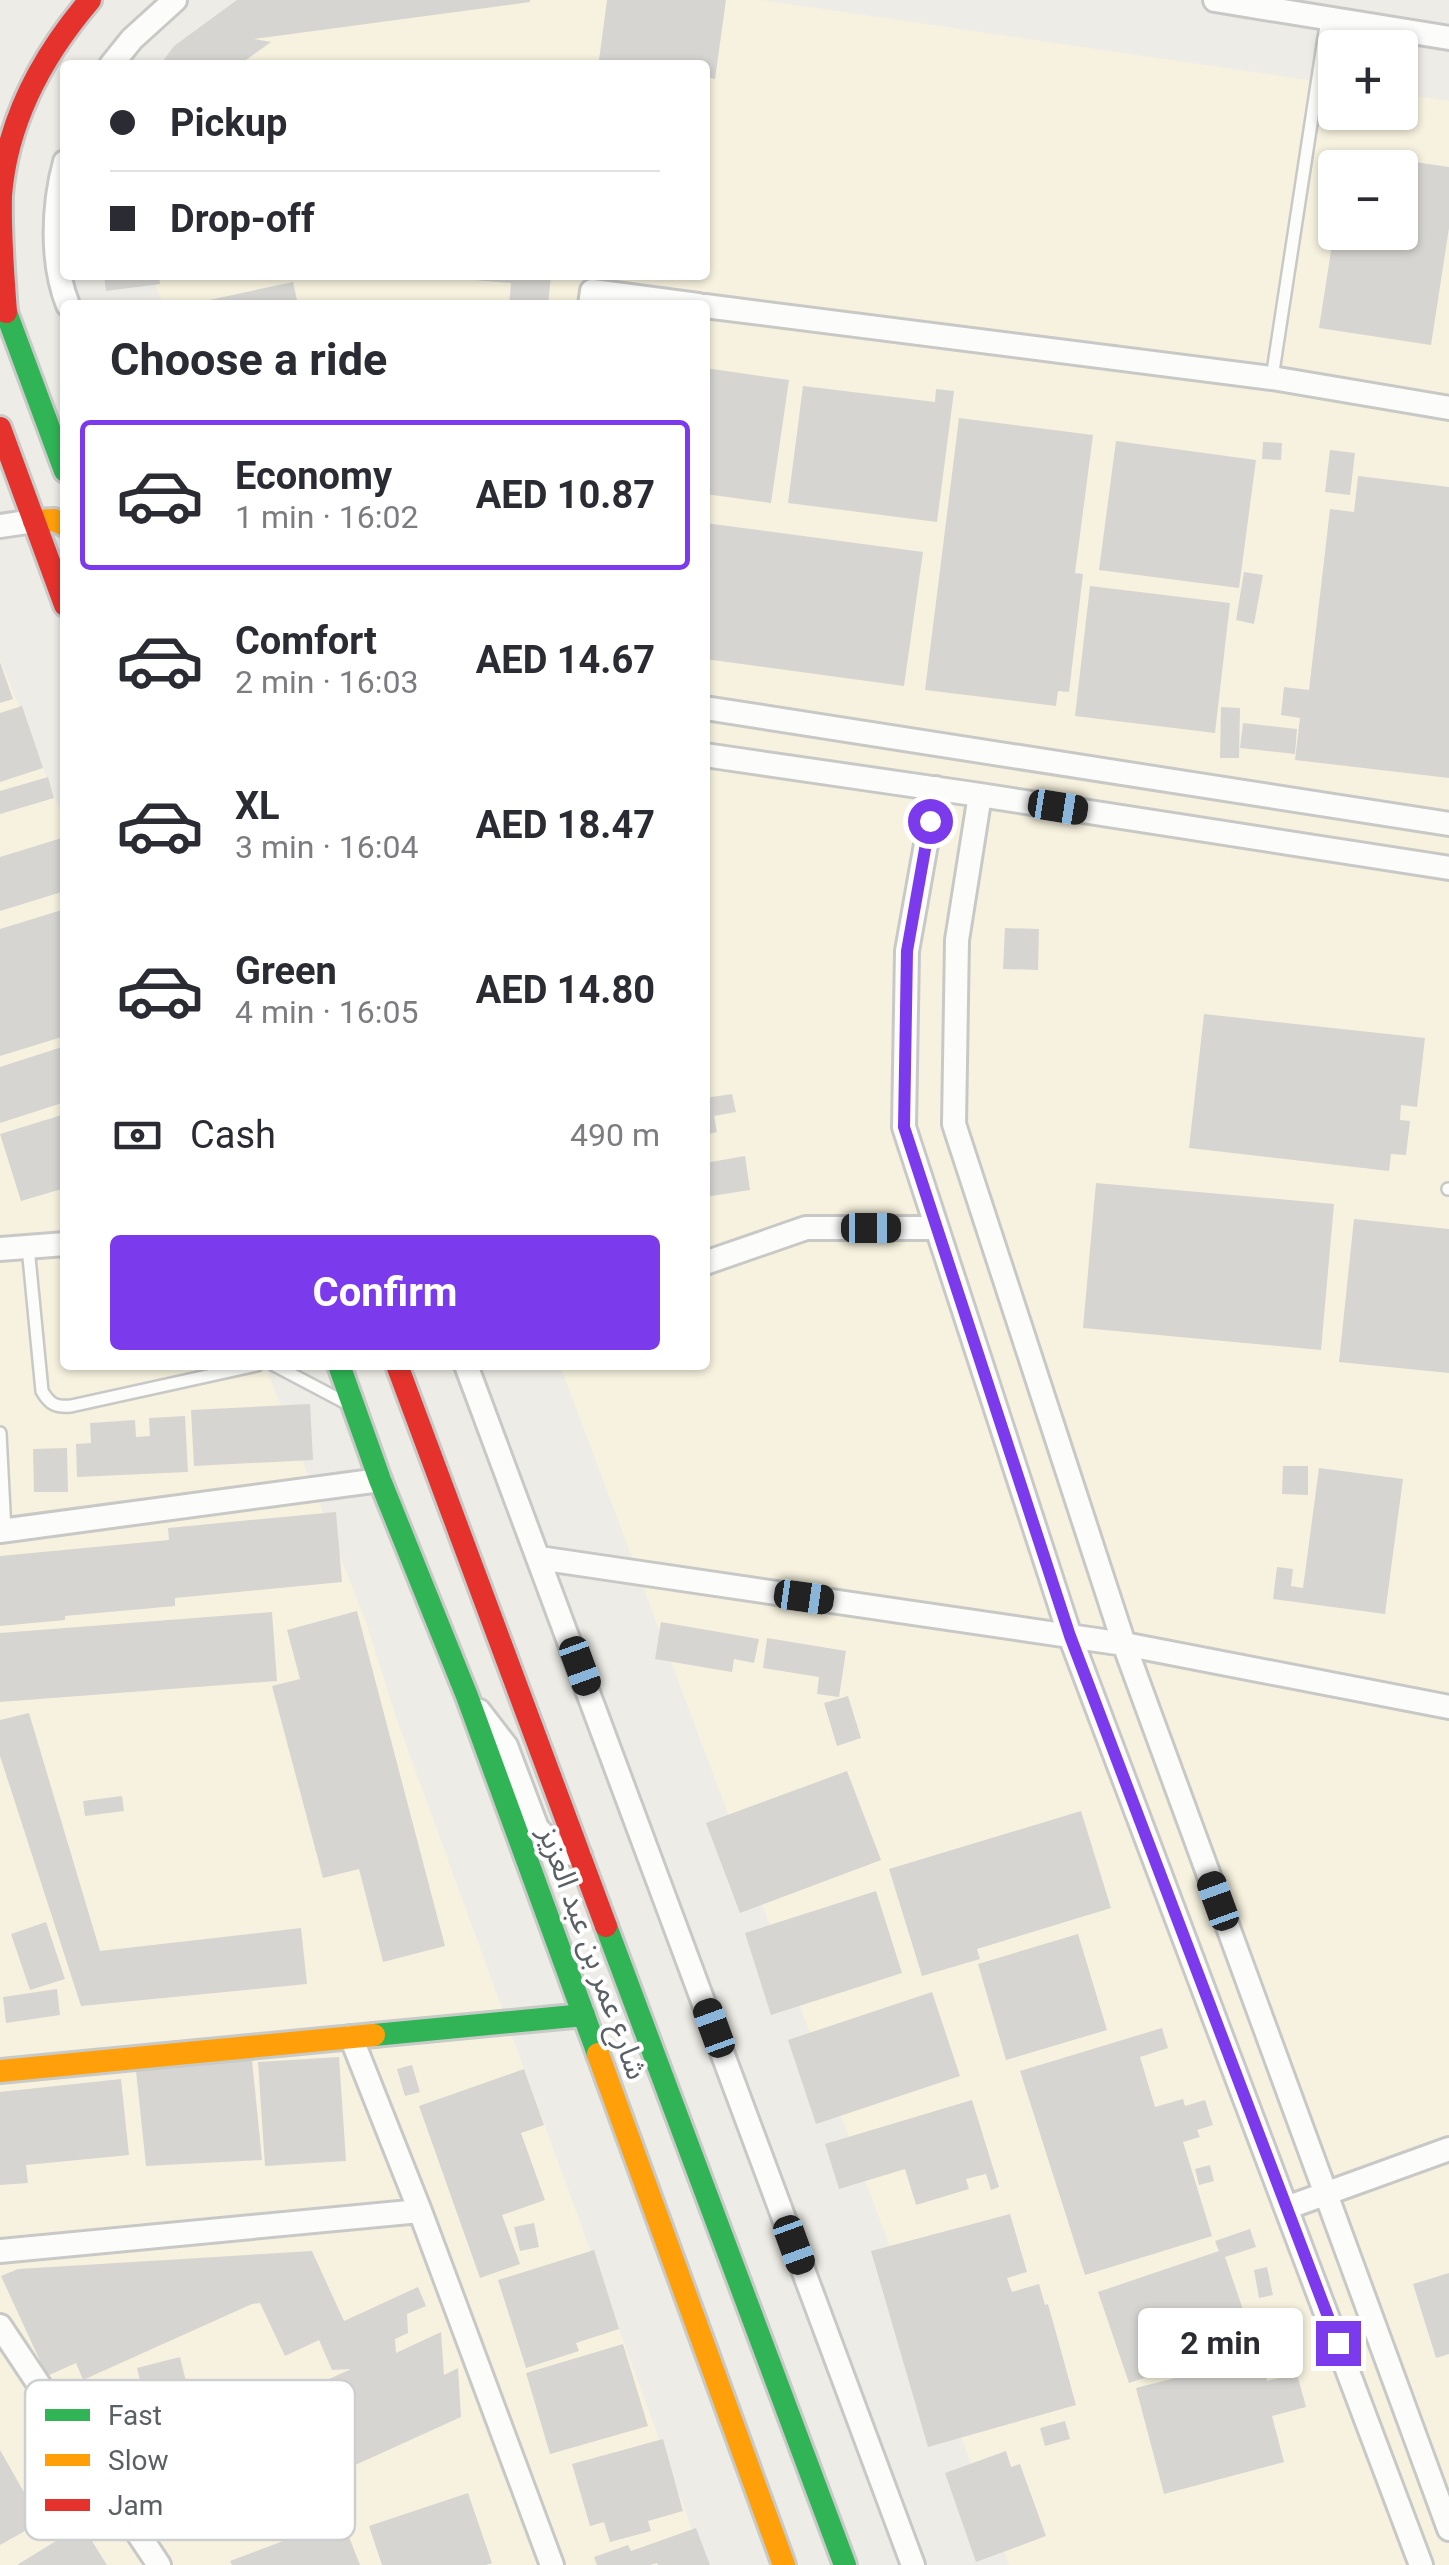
<!DOCTYPE html>
<html lang="en">
<head>
<meta charset="utf-8">
<style>
	:root { --surface:#fff; --page:#f7f7f7; --text:#2b2b33; --muted:#7c7c81; --line:#e1e1e2; --accent:#7c3aed }
	body { margin:0; font-family:Roboto,"Noto Sans Arabic",sans-serif; background:var(--page); color:var(--text); height:100vh; display:flex; flex-direction:column; font-size:38px; white-space:nowrap }
	* { box-sizing:border-box; margin:0 }
	p { font-size:32px; color:var(--muted) }
	.icon { flex:none; width:55px; height:55px; fill:none; stroke:currentColor; stroke-width:2; stroke-linecap:round; stroke-linejoin:round }
	.map { position:relative; flex:1; overflow:hidden }
	.drawer { position:absolute; left:60px; top:300px; width:650px; height:1070px; display:flex; flex-direction:column; background:var(--surface); border-radius:10px; box-shadow:0 2px 8px #0004 }
	.drawer>* { flex:none }
	.banner { position:absolute; left:60px; top:60px; width:650px; height:220px; border-radius:10px; box-shadow:0 2px 8px #0004; display:grid; align-content:center; height:220px; padding:0 50px; background:var(--surface) }
	.controls { position:absolute; left:1318px; top:30px; display:grid; gap:20px }
	.controls a { display:grid; place-items:center; width:100px; height:100px; border-radius:10px; background:var(--surface); box-shadow:0 2px 8px #0004; font-size:50px }
	.end { position:absolute; width:45px; height:45px; margin:-22px; border:12px solid #7c3aed; background:#fff; box-shadow:0 0 0 5px #fff }
	.from { border-radius:50% }
	.bubble { position:absolute; height:70px; border-radius:10px; background:var(--surface); box-shadow:0 2px 8px #0004; font-size:32px; font-weight:700; line-height:70px; text-align:center }
	.car { position:absolute; width:30px; height:60px; margin:-30px -15px; border-radius:12px; box-shadow:0 0 8px 2px #0007; background:linear-gradient(#222 24%,#8ab4d8 0 40%,#222 0 76%,#8ab4d8 0 86%,#222 0) }
	.banner b { display:flex; align-items:center; gap:35px; height:95px; font-size:38px }
	.banner b+b { border-top:2px solid var(--line) }
	.banner i { width:25px; height:25px; background:var(--text) }
	ul { padding:0; list-style:none }
	li { display:flex; align-items:center; gap:30px; height:150px; margin:0 20px 15px; padding:0 30px; border:5px solid transparent; border-radius:10px }
	li div { flex:1 }
	li b { display:block; font-size:38px }
	li em { font-style:normal; font-weight:700 }
	li.active { border-color:var(--accent) }
	li>.icon { width:90px; height:90px; stroke-width:1.5 }
	h2 { padding:0 50px; font-size:45px; line-height:120px }
	.pay { display:flex; align-items:center; gap:25px; height:110px; padding:0 50px; font-size:38px }
	.pay p { margin-inline-start:auto }
	.action { display:flex; gap:20px; margin-top:auto; padding:20px 50px }
	.action a { flex:1; height:115px; border-radius:10px; background:var(--accent); color:#fff; font-size:40px; font-weight:700; line-height:115px; text-align:center }
	.map>svg:first-child { display:block }
	.commercial { fill:#f7f2df; fill-rule:evenodd }
	.building { fill:#d6d5d1 }
	.lines { fill:none; stroke-linecap:round; stroke-linejoin:round }
	.lane-casing { stroke:#c8c9c7; stroke-width:16 }
	.street-casing { stroke:#c8c9c7; stroke-width:28 }
	.fast-casing { stroke:#c8cac8; stroke-width:28 }
	.slow-casing { stroke:#c8cac8; stroke-width:28 }
	.jam-casing { stroke:#c8cac8; stroke-width:28 }
	.lane { stroke:#fcfcfb; stroke-width:11 }
	.street { stroke:#fcfcfb; stroke-width:22 }
	.fast { stroke:#30b455; stroke-width:22 }
	.slow { stroke:#ff9f0a; stroke-width:22 }
	.jam { stroke:#e5322d; stroke-width:22 }
	.route { stroke:#7c3aed; stroke-width:12 }
	.labels { text-anchor:middle; stroke-width:8; stroke-linejoin:round; paint-order:stroke }
	.street-label { font-size:30px; fill:#5b6065; stroke:#fff }
	.key { fill:#fff; stroke:#cecfd1; stroke-width:2.5 }
	.key-label { font-size:28px; fill:#5b6065 }
</style>
</head>
<body>
<div class="map">
<svg width="1449" height="2565" viewBox="0 0 1449 2565">
	<rect width="100%" height="100%" fill="#edece6"/>
	<path class="commercial" d="M291,0H762L1335,84V112H1400V94L1449,101V2565H1009L560,1365H705V305H164L151,275H705V65H186ZM1335,168H1400V232H1335Z
		M0,659L65,823V1365H265L366,1622L397,1720L705,2565H0Z"/>
	<path class="building" d="M237,0H530V2L254,39L271,42L239,65H160L174,46Z
		M607,0H726L715,79L705,77V65H639L599,60Z
		M1346,152L1449,167V228L1431,345L1319,328L1334,232H1400V168H1344Z
		M104,275H159L160,284L106,291Z
		M450,275H551L548,305H509L511,283L450,278Z
		M293,282L298,305H195V303Z
		M705,368L789,380L771,503L705,494Z
		M803,386L935,402L936,389L954,391L937,522L788,503Z
		M959,418L1093,435L1075,573L1083,574L1069,692L1058,691L1056,706L925,690Z
		M1116,441L1256,460L1239,588L1099,570Z
		M1263,442L1282,443L1281,460L1262,459Z
		M1330,450L1355,453L1350,495L1325,492Z
		M1358,476L1449,487V778L1295,760L1300,718L1281,715L1284,687L1309,690L1330,509L1354,512Z
		M705,523L923,552L904,686L705,659Z
		M1244,572L1263,575L1254,624L1236,620Z
		M1090,586L1230,603L1215,733L1075,716Z
		M0,662L13,699L0,703Z
		M22,706L43,768L0,782V713Z
		M1221,707L1240,708L1239,758H1220Z
		M1243,723L1297,729L1295,754L1240,748Z
		M48,777L54,798L0,814V791Z
		M65,837V891L0,911V857Z
		M65,909V1036L0,1056V929Z
		M1005,928L1039,929L1038,970L1003,969Z
		M1204,1014L1425,1038L1417,1107L1401,1105L1400,1120L1410,1121L1406,1155L1391,1154L1389,1171L1189,1148Z
		M65,1046V1102L0,1123V1067Z
		M732,1094L736,1112L714,1116L717,1132L705,1135V1098Z
		M65,1114V1188L21,1201L0,1134Z
		M745,1156L750,1190L705,1197V1163Z
		M1096,1183L1334,1204L1321,1350L1083,1328Z
		M1354,1219L1449,1229V1373L1339,1362Z
		M310,1404L313,1460L194,1466L191,1410Z
		M185,1416L188,1472L77,1477L76,1444L91,1443L90,1423L135,1420L136,1437L150,1436L149,1418Z
		M67,1448L68,1492H34L33,1449Z
		M1283,1466H1308V1495L1282,1494Z
		M1319,1468L1403,1479L1385,1614L1273,1599L1277,1567L1293,1569L1291,1586L1303,1588Z
		M336,1512L342,1582L175,1598V1606L65,1616V1620L0,1626V1556L169,1540L168,1528Z
		M357,1611L445,1946L383,1962L359,1869L323,1878L272,1686L300,1679L287,1630Z
		M272,1612L277,1681L0,1702V1633Z
		M661,1622L759,1639L754,1663L734,1659L732,1672L655,1659Z
		M767,1638L846,1651L839,1697L817,1694L819,1677L763,1668Z
		M848,1696L861,1738L837,1746L824,1703Z
		M29,1713L100,1951L301,1928L307,1984L81,2006L0,1756V1720Z
		M847,1771L881,1860L740,1913L706,1823Z
		M122,1796L124,1811L85,1816L83,1801Z
		M1081,1811L1111,1908L977,1949L980,1959L922,1976L889,1869Z
		M876,1891L902,1973L771,2015L745,1933Z
		M46,1922L65,1979L30,1990L11,1934Z
		M1078,1934L1107,2030L1006,2060L978,1964Z
		M57,1989L60,2015L6,2023L3,1997Z
		M932,1992L960,2076L816,2124L788,2040Z
		M1162,2028L1168,2048L1140,2057L1155,2107L1183,2099L1185,2106L1205,2100L1213,2125L1197,2130L1200,2137L1183,2142L1212,2236L1085,2275L1020,2071Z
		M339,2057L346,2161L265,2166L258,2062Z
		M252,2060L262,2160L146,2166L136,2071Z
		M412,2065L420,2092L405,2096L397,2069Z
		M524,2069L544,2125L521,2133L545,2200L502,2215L520,2264L480,2278L419,2106Z
		M121,2079L129,2155L26,2165L28,2183L0,2185V2092Z
		M972,2100L999,2187L991,2190L986,2174L966,2179L969,2189L916,2205L905,2169L839,2189L825,2144Z
		M1210,2165L1214,2181L1199,2185L1195,2169Z
		M1010,2214L1027,2272L1007,2278L1012,2292L1039,2284L1045,2305L1048,2304L1076,2405L928,2447L871,2251Z
		M534,2223L539,2247L520,2251L514,2227Z
		M1250,2229L1256,2247L1225,2257L1248,2324L1236,2328L1242,2346L1129,2383L1098,2292L1219,2251L1215,2241Z
		M594,2250L619,2329L576,2343L579,2351L526,2368L498,2280Z
		M312,2251L344,2321L418,2287L426,2306L407,2314L408,2333L395,2339L396,2353L441,2332L444,2375L458,2368L461,2417L353,2466L355,2508L304,2396L293,2401L287,2390L295,2386L298,2393L351,2369L332,2370L319,2340L285,2356L260,2303L252,2304L83,2380L76,2363L47,2376L1,2276L18,2269Z
		M1267,2267L1273,2295L1259,2298L1254,2270Z
		M1449,2273V2354L1436,2358L1413,2284Z
		M1285,2315L1291,2335L1270,2342L1264,2322Z
		M623,2344L648,2426L550,2454L526,2373Z
		M180,2357L191,2402L148,2412L137,2368Z
		M1238,2362L1239,2369L1262,2363L1267,2381L1297,2374L1306,2407L1272,2416L1284,2462L1164,2494L1136,2388Z
		M1065,2421L1070,2439L1045,2446L1040,2428Z
		M663,2439L683,2511L648,2521L651,2531L610,2542L604,2522L590,2526L572,2464Z
		M0,2450L41,2522L0,2545Z
		M1006,2451L1011,2467L1020,2464L1046,2536L976,2562L945,2473Z
		M468,2493L492,2563L486,2565H382L369,2526Z
		M344,2524L360,2565H232L230,2561L307,2532L309,2537Z
		M82,2525L107,2565H17Z
		M696,2528L710,2565H658L657,2563L650,2565H597L594,2557L628,2545L631,2551Z"/>
	<g class="lines">
		<g class="lane-casing">
			<path id="lane" d="M1272,378L1327,19
				M1448,1189H1449
				M28,1247L42,1391C50,1405 56,1407 71,1406L257,1365
				M274,1365L346,1403
				M0,1433L5,1531"/>
		</g>
		<g class="street-casing">
			<path id="street" d="M1215,0L1449,38
				M111,65L132,39L175,0
				M65,162C53,206 51,263 68,305
				M590,305L592,291L698,305
				M705,306L1272,378L1449,408
				M0,526L34,521
				M705,708L1449,824
				M705,755L980,795L1449,868
				M936,788L907,951L904,1127L1070,1636L1421,2565
				M980,795L957,940L954,1124L1124,1644L1449,2529
				M0,1249L65,1244
				M705,1263L806,1228H936
				M466,1365L913,2565
				M0,1531L380,1480
				M539,1558L1124,1644L1449,1707
				M479,1711L506,1746L537,1828L560,1852L580,1855
				M351,2037L420,2211L552,2565
				M1286,2208L1449,2149
				M0,2251L420,2211
				M0,2326L159,2565"/>
		</g>
		<g class="fast-casing">
			<path id="fast" d="M0,296L65,471
				M339,1365L380,1480L467,1696L598,2054
				M606,1926L845,2565
				M374,2035L584,2015"/>
		</g>
		<g class="slow-casing">
			<path id="slow" d="M34,521L54,520L65,525
				M598,2054L784,2565
				M0,2071L374,2035"/>
		</g>
		<g class="jam-casing">
			<path id="jam" d="M6,312C3,274 0,234 1,195C7,121 43,55 90,0
				M0,428L65,605
				M397,1365L606,1926"/>
		</g>
		<use href="#lane" class="lane"/>
		<use href="#street" class="street"/>
		<use href="#fast" class="fast"/>
		<use href="#slow" class="slow"/>
		<use href="#jam" class="jam"/>
	</g>
	<g class="lines">
		<path class="route" d="M930,821L907,951L904,1127L1070,1636L1338,2343"/>
	</g>
	<g class="labels">
		<g class="street-label">
			<text transform="translate(593 1953) rotate(70)" y="10">شارع عمر بن عبد العزيز</text>
		</g>
	</g>
	<rect x="25" y="2380" width="330" height="160" rx="15" class="key"/>
	<rect x="45" y="2409" width="45" height="12" fill="#30b455"/>
	<rect x="45" y="2454" width="45" height="12" fill="#ff9f0a"/>
	<rect x="45" y="2499" width="45" height="12" fill="#e5322d"/>
	<g class="key-label">
		<text x="108" y="2425">Fast</text>
		<text x="108" y="2470">Slow</text>
		<text x="108" y="2515">Jam</text>
	</g>
</svg>
<div class="controls">
<a>+</a>
<a>−</a>
</div>
<i class="end from" style="left:930px;top:821px"></i>
<i class="end" style="left:1338px;top:2343px"></i>
<div class="bubble" style="left:1138px;top:2308px;width:165px">2 min</div>
<i class="car" style="left:1058px;top:807px;rotate:99deg"></i>
<i class="car" style="left:871px;top:1228px;rotate:90deg"></i>
<i class="car" style="left:804px;top:1597px;rotate:98deg"></i>
<i class="car" style="left:580px;top:1666px;rotate:160deg"></i>
<i class="car" style="left:1218px;top:1901px;rotate:340deg"></i>
<i class="car" style="left:714px;top:2028px;rotate:340deg"></i>
<i class="car" style="left:794px;top:2245px;rotate:160deg"></i>
<div class="banner">
<b><i class="from"></i>Pickup</b>
<b><i></i>Drop-off</b>
</div>
<section class="drawer">
<h2>Choose a ride</h2>
<ul>
<li class="active"><svg class="icon" aria-label="car" viewBox="0 0 24 24"><path d="M5 17H2v-5l4-1 3-4h7l3 4 3 1v5h-3M9 17h6M6 11h13"/><circle cx="7" cy="17" r="2"/><circle cx="17" cy="17" r="2"/></svg><div><b>Economy</b><p>1 min · 16:02</p></div><em>AED 10.87</em></li>
<li><svg class="icon" aria-label="car" viewBox="0 0 24 24"><path d="M5 17H2v-5l4-1 3-4h7l3 4 3 1v5h-3M9 17h6M6 11h13"/><circle cx="7" cy="17" r="2"/><circle cx="17" cy="17" r="2"/></svg><div><b>Comfort</b><p>2 min · 16:03</p></div><em>AED 14.67</em></li>
<li><svg class="icon" aria-label="car" viewBox="0 0 24 24"><path d="M5 17H2v-5l4-1 3-4h7l3 4 3 1v5h-3M9 17h6M6 11h13"/><circle cx="7" cy="17" r="2"/><circle cx="17" cy="17" r="2"/></svg><div><b>XL</b><p>3 min · 16:04</p></div><em>AED 18.47</em></li>
<li><svg class="icon" aria-label="car" viewBox="0 0 24 24"><path d="M5 17H2v-5l4-1 3-4h7l3 4 3 1v5h-3M9 17h6M6 11h13"/><circle cx="7" cy="17" r="2"/><circle cx="17" cy="17" r="2"/></svg><div><b>Green</b><p>4 min · 16:05</p></div><em>AED 14.80</em></li>
</ul>
<div class="pay"><svg class="icon" aria-label="cash" viewBox="0 0 24 24"><path d="M3 7h18v10H3z"/><circle cx="12" cy="12" r="2"/></svg>Cash<p>490 m</p></div>
<div class="action"><a>Confirm</a></div>
</section>
</div>
</body>
</html>
